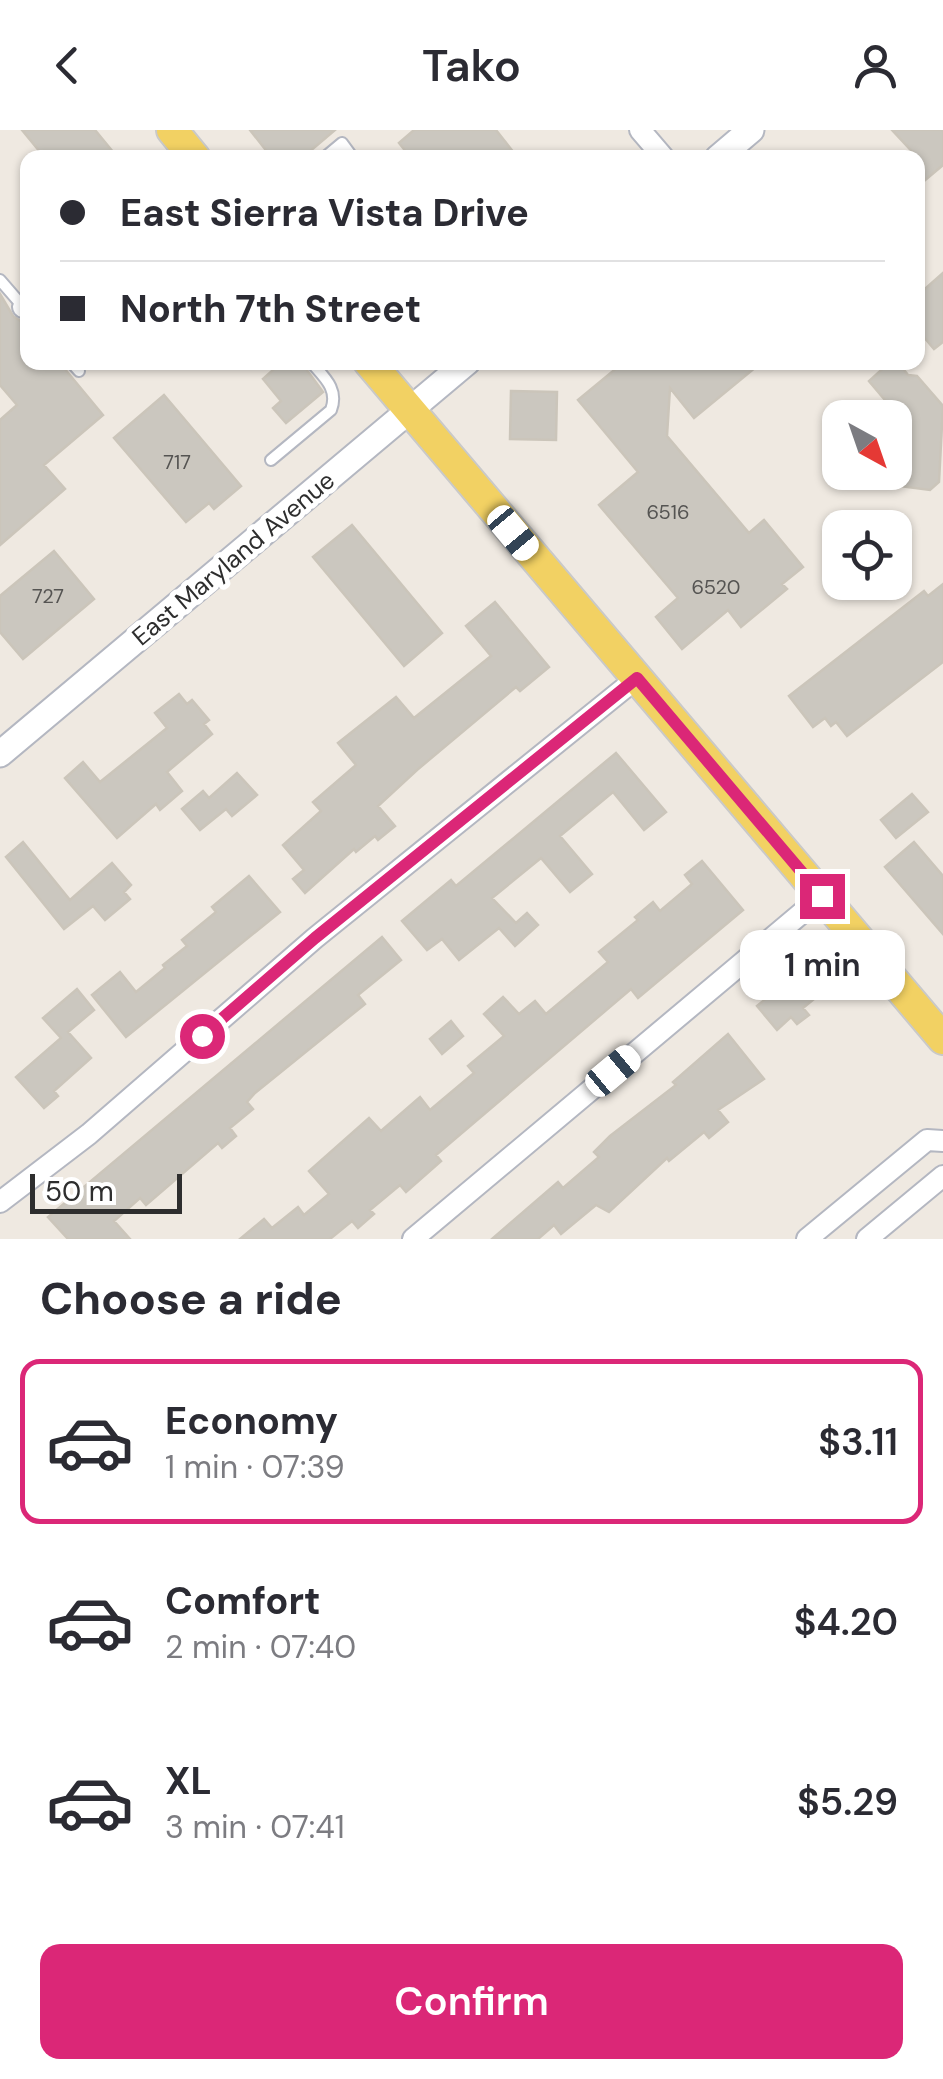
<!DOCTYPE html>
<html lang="en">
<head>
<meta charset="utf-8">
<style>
	:root { --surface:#fff; --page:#f7f7f7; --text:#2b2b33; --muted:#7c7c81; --line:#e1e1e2; --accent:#db2777 }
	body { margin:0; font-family:"DM Sans",sans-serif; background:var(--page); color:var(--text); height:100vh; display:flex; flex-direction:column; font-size:38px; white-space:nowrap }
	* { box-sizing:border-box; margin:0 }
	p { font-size:32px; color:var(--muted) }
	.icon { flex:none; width:55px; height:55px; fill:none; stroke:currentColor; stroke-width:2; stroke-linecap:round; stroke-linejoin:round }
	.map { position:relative; height:1109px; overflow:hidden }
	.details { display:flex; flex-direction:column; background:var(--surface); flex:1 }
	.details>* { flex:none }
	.guide { position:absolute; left:20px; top:20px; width:905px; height:220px; border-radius:20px; box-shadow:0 2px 8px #0004; display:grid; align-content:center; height:220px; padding:0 40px; background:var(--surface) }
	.needle { width:65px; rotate:140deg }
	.tools { position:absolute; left:822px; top:270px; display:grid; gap:20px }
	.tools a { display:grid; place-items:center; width:90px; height:90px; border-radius:20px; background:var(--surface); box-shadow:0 2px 8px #0004; font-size:50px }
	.scale { position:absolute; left:30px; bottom:25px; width:152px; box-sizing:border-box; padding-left:10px; border:5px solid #2e2e2e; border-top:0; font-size:28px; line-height:35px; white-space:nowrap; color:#2e2e2e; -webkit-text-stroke:8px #fff; paint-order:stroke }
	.end { position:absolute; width:45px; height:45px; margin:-22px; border:12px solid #db2777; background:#fff; box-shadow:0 0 0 5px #fff }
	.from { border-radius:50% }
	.bubble { position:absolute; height:70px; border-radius:20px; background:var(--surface); box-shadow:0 2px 8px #0004; font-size:32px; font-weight:600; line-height:70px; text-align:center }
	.car { position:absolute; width:30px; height:60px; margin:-30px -15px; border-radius:12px; box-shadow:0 0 8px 2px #0007; background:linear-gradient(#fff 24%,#345 0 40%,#fff 0 76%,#345 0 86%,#fff 0) }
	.guide b { display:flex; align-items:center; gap:35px; height:95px; font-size:38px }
	.guide b+b { border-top:2px solid var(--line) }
	.guide i { width:25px; height:25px; background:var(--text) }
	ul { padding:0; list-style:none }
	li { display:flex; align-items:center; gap:30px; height:165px; margin:0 20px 15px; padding:0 20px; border:5px solid transparent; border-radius:20px }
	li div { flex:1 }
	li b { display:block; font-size:38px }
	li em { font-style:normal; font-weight:600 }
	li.active { border-color:var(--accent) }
	li>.icon { width:90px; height:90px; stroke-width:1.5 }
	h2 { padding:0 40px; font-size:45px; line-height:120px }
	.primary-button { display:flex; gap:20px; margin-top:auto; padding:20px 40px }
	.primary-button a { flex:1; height:115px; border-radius:20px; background:var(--accent); color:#fff; font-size:40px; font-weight:600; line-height:115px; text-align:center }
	header { display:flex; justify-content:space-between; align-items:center; height:130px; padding:0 40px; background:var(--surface); font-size:45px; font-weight:600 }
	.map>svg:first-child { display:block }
	.building { fill:#cbc7bf; stroke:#cbc5ba; stroke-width:2.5 }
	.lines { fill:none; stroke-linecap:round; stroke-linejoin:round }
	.service-casing { stroke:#b4b7c1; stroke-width:14 }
	.minor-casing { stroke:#b4b7c1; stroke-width:24 }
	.tertiary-casing { stroke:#b4b7c1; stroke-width:29 }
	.primary-casing { stroke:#c9c9c9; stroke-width:34 }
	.service { stroke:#fff; stroke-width:10 }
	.minor { stroke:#fff; stroke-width:20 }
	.tertiary { stroke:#fff; stroke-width:25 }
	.primary { stroke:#f2d163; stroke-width:30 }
	.route { stroke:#db2777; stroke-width:12 }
	.labels { text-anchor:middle; stroke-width:10; stroke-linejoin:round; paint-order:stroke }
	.number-label { font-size:20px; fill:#555452 }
	.street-label { font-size:25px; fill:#2e2e2e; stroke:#fff }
</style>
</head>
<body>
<header><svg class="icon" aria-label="back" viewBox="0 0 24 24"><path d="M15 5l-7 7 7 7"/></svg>Tako<svg class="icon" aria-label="person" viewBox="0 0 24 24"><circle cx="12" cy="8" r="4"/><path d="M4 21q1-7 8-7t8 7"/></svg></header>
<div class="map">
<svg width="943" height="1109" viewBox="0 0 943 1109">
	<rect width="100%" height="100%" fill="#efe9e1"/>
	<path class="building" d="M22,0H95L118,28H45Z
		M250,0H335L302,28H272Z
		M414,0H496L518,28H411L399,13Z
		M892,0H943V35L918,56V28Z
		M943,143V212L934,219L918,200V165Z
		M0,164L13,186L28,196V232H59L103,285L44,335L65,359L0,415V290L17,275L0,255Z
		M282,232H301L323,262L286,293L273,278L281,271L263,249Z
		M624,232H762L694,288L670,258L667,306L749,403L764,390L803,437L782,454L787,459L741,497L728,480L682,519L656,487L678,468L599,375L638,342L578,270Z
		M890,232H898L908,245L917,246L943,276L939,352L930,360L899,356L904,314L895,303V282L869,251Z
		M511,261L557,262L556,310L510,309Z
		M164,265L241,356L214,379L209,373L186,392L114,308Z
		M352,395L442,503L404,536L313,427Z
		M54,421L94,469L23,529L0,502V466Z
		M943,454V532L847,606L836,592L831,596L825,588L813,597L789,566L924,461L928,466Z
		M495,472L549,537L520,561L516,557L417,640L378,676L395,696L378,710L375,706L356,722L354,719L305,763L293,749L304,740L283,715L321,681L313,672L356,635L338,613L396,567L414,588L491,526L466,496Z
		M179,564L187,574L192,570L209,590L204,594L212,604L167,642L182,661L160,680L156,674L117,708L65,648L83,632L100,652L167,598L155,583Z
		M616,623L666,682L644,700L613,662L560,706L592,744L570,762L541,728L492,768L516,793L527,783L538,795L515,816L499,798L459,830L442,809L427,820L402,791L451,750L456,756Z
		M237,643L257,665L232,686L226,679L200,700L182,679L203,661L209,668Z
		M912,664L928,682L896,708L881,690Z
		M23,712L70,770L112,733L131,755L124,762L130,769L105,790L93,776L64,799L6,727Z
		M914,712L943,746V804L885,737Z
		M702,731L743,780L638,868L631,859L436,1025L441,1031L406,1062L400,1055L370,1080L374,1084L358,1098L352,1091L330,1109H240L264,1089L272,1098L298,1077L304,1085L329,1064L309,1041L369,988L381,1001L420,967L430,980L474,943L468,936L504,906L484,884L503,867L519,884L535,871L546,884L608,832L599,822L638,790L635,787L653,772L660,781L692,754L685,745Z
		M249,746L280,782L126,907L92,865L120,842L136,862L165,838L163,835L187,816L182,810L216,782L212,777Z
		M382,807L401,830L358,865L365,874L255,963L247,972L253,979L230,998L236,1006L222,1018L218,1013L146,1075L140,1068L114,1091L130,1109H68L48,1087Z
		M801,840L820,864L803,878L809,885L797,894L791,887L777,900L757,876Z
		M77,859L94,880L68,902L91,928L54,961L58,966L44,978L16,947L61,908L43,888Z
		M451,891L463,906L442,924L430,909Z
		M728,904L764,949L718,980L728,992L709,1008L704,1002L669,1031L667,1028L609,1082L596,1075L561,1104L554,1095L538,1109H492L558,1052L563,1058L599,1027L594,1022L610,1006L676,955L673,952Z"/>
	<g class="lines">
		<g class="service-casing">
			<path id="service" d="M324,28L342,13L353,28
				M0,150L26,180
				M71,232L79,241
				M271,330L331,280C339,259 324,247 311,232"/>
		</g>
		<g class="minor-casing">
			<path id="minor" d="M640,0L664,28
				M23,177L28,173
				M0,1072L89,1004L315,808L637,548
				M413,1109L822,766
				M807,1109L927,1010L943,1011
				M867,1109L943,1046"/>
		</g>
		<g class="tertiary-casing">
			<path id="tertiary" d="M718,28L751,0
				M0,624L467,232"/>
		</g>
		<g class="primary-casing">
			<path id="primary" d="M172,0L195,28
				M369,232L943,909"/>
		</g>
		<use href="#service" class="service"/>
		<use href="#minor" class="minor"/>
		<use href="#tertiary" class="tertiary"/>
		<use href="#primary" class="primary"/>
	</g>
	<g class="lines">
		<path class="route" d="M202,906L315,808L637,548L822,766"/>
	</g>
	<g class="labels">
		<g class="number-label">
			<text x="177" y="339">717</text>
			<text x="668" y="389">6516</text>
			<text x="716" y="464">6520</text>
			<text x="48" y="473">727</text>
		</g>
		<g class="street-label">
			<text transform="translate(233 428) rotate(-40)" y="9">East Maryland Avenue</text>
		</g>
	</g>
</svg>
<div class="tools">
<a><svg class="needle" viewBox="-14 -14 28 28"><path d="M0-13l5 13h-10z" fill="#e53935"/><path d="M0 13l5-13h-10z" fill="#7c7c81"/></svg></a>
<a><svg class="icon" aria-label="locate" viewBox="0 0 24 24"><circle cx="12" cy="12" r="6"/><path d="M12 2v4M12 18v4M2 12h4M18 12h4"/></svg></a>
</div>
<div class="scale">50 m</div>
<i class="end from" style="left:202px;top:906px"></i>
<i class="end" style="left:822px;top:766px"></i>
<div class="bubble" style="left:740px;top:800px;width:165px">1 min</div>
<i class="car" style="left:513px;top:403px;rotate:140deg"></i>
<i class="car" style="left:613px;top:941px;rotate:50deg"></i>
<div class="guide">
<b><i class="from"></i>East Sierra Vista Drive</b>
<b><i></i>North 7th Street</b>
</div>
</div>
<section class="details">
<h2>Choose a ride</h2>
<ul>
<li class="active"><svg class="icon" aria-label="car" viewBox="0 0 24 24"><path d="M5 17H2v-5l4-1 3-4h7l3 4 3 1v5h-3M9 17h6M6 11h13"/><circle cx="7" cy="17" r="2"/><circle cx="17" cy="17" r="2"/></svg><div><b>Economy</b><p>1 min · 07:39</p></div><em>$3.11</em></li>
<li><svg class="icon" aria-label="car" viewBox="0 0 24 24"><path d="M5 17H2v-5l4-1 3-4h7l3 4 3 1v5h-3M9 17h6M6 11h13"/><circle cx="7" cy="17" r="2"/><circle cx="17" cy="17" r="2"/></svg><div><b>Comfort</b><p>2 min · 07:40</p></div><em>$4.20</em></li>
<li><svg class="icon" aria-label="car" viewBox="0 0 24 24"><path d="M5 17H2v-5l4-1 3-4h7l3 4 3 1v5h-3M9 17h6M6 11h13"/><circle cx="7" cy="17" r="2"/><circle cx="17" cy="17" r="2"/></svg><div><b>XL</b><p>3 min · 07:41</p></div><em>$5.29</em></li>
</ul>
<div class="primary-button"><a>Confirm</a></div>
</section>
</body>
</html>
